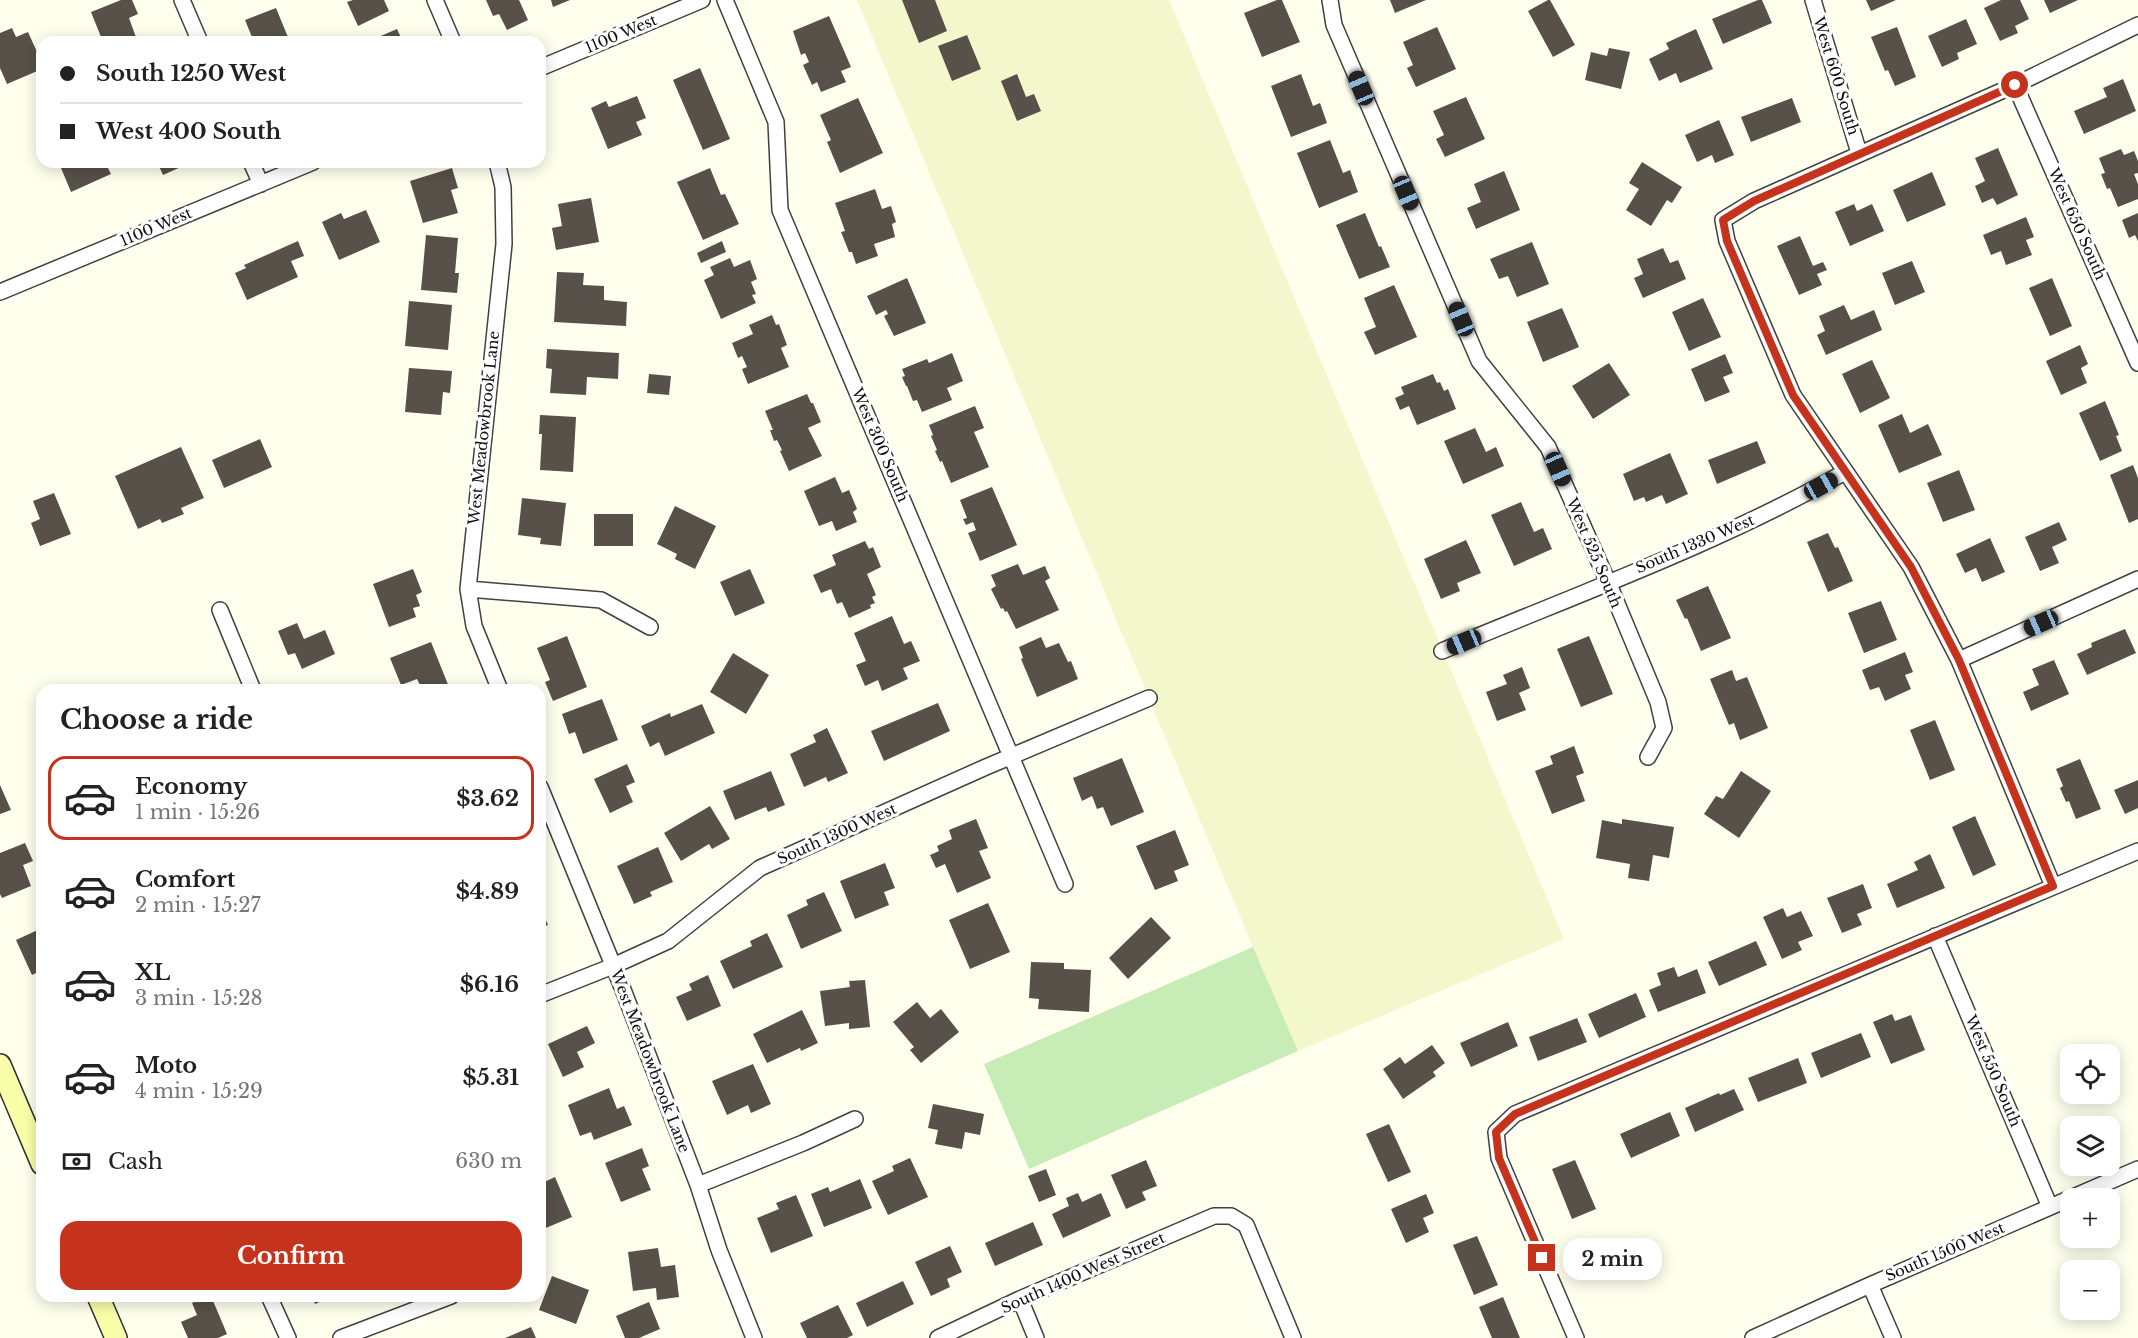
<!DOCTYPE html>
<html lang="en">
<head>
<meta charset="utf-8">
<style>
	:root { --surface:#fff; --page:#f6f6f6; --text:#222; --muted:#767676; --line:#e0e0e0; --accent:#c6331d }
	body { margin:0; font-family:"Libre Baskerville",serif; background:var(--page); color:var(--text); height:100vh; display:flex; flex-direction:column; font-size:22px; white-space:nowrap }
	* { box-sizing:border-box; margin:0 }
	p { font-size:20px; color:var(--muted) }
	.icon { flex:none; width:33px; height:33px; fill:none; stroke:currentColor; stroke-width:2; stroke-linecap:round; stroke-linejoin:round }
	.map { position:relative; flex:1; overflow:hidden }
	.drawer { position:absolute; left:36px; top:684px; width:510px; height:618px; display:flex; flex-direction:column; background:var(--surface); border-radius:18px; box-shadow:0 3px 15px #0003 }
	.drawer>* { flex:none }
	.banner { position:absolute; left:36px; top:36px; width:510px; height:132px; border-radius:18px; box-shadow:0 3px 15px #0003; display:grid; align-content:center; height:132px; padding:0 24px; background:var(--surface) }
	.buttons { position:absolute; left:2060px; top:1044px; display:grid; gap:12px }
	.buttons a { display:grid; place-items:center; width:60px; height:60px; border-radius:12px; background:var(--surface); box-shadow:0 3px 15px #0003; font-size:30px }
	.end { position:absolute; width:27px; height:27px; margin:-14px; border:8px solid #c6331d; background:#fff; box-shadow:0 0 0 3px #fff }
	.from { border-radius:50% }
	.bubble { position:absolute; height:42px; border-radius:18px; background:var(--surface); box-shadow:0 3px 15px #0003; font-size:20px; font-weight:700; line-height:42px; text-align:center }
	.car { position:absolute; width:18px; height:36px; margin:-18px -9px; border-radius:8px; box-shadow:0 0 4px 2px #0007; background:linear-gradient(#222 24%,#8ab4d8 0 40%,#222 0 76%,#8ab4d8 0 86%,#222 0) }
	.banner b { display:flex; align-items:center; gap:21px; height:57px; font-size:22px }
	.banner b+b { border-top:2px solid var(--line) }
	.banner i { width:15px; height:15px; background:var(--text) }
	ul { padding:0; list-style:none }
	li { display:flex; align-items:center; gap:18px; height:84px; margin:0 12px 9px; padding:0 12px; border:3px solid transparent; border-radius:18px }
	li div { flex:1 }
	li b { display:block; font-size:22px }
	li em { font-style:normal; font-weight:700 }
	li.on { border-color:var(--accent) }
	li>.icon { width:54px; height:54px; stroke-width:1.5 }
	h2 { padding:0 24px; font-size:27px; line-height:72px }
	.pay { display:flex; align-items:center; gap:15px; height:66px; padding:0 24px; font-size:22px }
	.pay p { margin-inline-start:auto }
	.cta { display:flex; gap:12px; margin-top:auto; padding:12px 24px }
	.cta a { flex:1; height:69px; border-radius:18px; background:var(--accent); color:#fff; font-size:24px; font-weight:700; line-height:69px; text-align:center }
	.map>svg:first-child { display:block }
	.farmland { fill:#f3f7cc }
	.green { fill:#c8ecb5 }
	.building { fill:#575149 }
	.lines { fill:none; stroke-linecap:round; stroke-linejoin:round }
	.street-casing { stroke:#414141; stroke-width:18 }
	.secondary-casing { stroke:#303030; stroke-width:24 }
	.street { stroke:#fff; stroke-width:15 }
	.secondary { stroke:#f9ffa9; stroke-width:21 }
	.route { stroke:#c6331d; stroke-width:8 }
	.labels { text-anchor:middle; stroke-width:6; stroke-linejoin:round; paint-order:stroke }
	.street-label { font-size:15px; fill:#0e0e0e; stroke:#fff }
</style>
</head>
<body>
<div class="map">
<svg width="2138" height="1338" viewBox="0 0 2138 1338">
	<rect width="100%" height="100%" fill="#ffe"/>
	<path class="farmland" d="M857,0H1169L1564,939L1298,1051L1253,947Z"/>
	<path class="green" d="M1253,947L1298,1051L1029,1169L984,1064Z"/>
	<path class="building" d="M121,0H132L138,14L129,18L137,40L132,42H103L91,12Z
		M353,0H384L389,11L358,26L347,2Z
		M486,0H519L528,20L507,30L499,14L493,16Z
		M551,0H570L553,7Z
		M902,0H935L947,31L919,43Z
		M1277,0H1282L1300,42L1262,57L1244,13Z
		M1390,0H1426L1395,13Z
		M1548,0H1550L1575,45L1553,57L1528,11Z
		M1758,0H1762L1772,23L1723,44L1712,19Z
		M1866,0H1896L1871,11Z
		M2001,0H2020L2029,19L2015,26L2018,33L2000,41L1984,8Z
		M2044,0H2078L2050,13Z
		M276,8L290,42H254L245,20Z
		M829,16L851,67L841,71L846,82L821,92L817,82L812,85L803,65L809,62L805,53L801,55L793,31Z
		M1966,19L1977,44L1957,53L1959,59L1942,67L1928,36Z
		M1437,27L1456,69L1416,87L1407,68L1413,65L1403,42Z
		M1897,27L1916,77L1895,86L1888,70L1885,71L1871,37Z
		M12,28L16,37L28,32L42,63V69L7,84L0,68V33Z
		M397,29L403,42H367Z
		M1696,29L1713,69L1680,83L1676,73L1659,81L1649,59L1669,49L1666,43Z
		M967,35L981,69L952,81L938,46Z
		M1609,48L1630,52L1621,89L1585,80L1591,52L1607,56Z
		M700,68L730,139L703,150L673,80Z
		M1017,74L1026,97L1034,94L1041,111L1017,121L1001,81Z
		M1301,74L1313,106L1320,103L1327,123L1291,137L1271,86Z
		M2123,79L2136,111L2084,134L2074,111L2107,97L2103,88Z
		M637,96L646,118L636,122L642,135L608,149L591,108L606,101L609,107Z
		M1466,97L1485,139L1445,157L1436,139L1444,135L1433,111Z
		M858,98L883,153L840,173L827,142L831,140L820,115Z
		M1792,98L1801,122L1751,142L1741,117Z
		M1719,120L1734,155L1715,163L1712,155L1697,162L1685,135Z
		M1330,140L1343,173L1350,170L1358,192L1319,208L1297,153Z
		M1998,148L2018,195L1997,205L1993,198L1982,203L1975,186L1985,181L1975,158Z
		M2121,149L2124,155L2134,151L2138,161V173L2134,174L2138,184V199L2118,207L2110,188L2107,189L2101,174L2105,173L2099,158Z
		M74,162H105L111,174L71,192L61,168Z
		M157,162H192L163,175Z
		M1642,162L1682,187L1672,203L1667,200L1651,226L1626,210L1639,189L1629,183Z
		M452,168L458,188L451,190L458,213L423,223L410,181Z
		M710,168L721,195L725,194L739,224L703,240L677,182Z
		M1504,171L1520,210L1476,229L1467,208L1481,202L1474,184Z
		M1932,172L1946,205L1907,222L1893,190Z
		M875,189L882,209L891,206L896,222L892,224L895,237L874,244L878,256L856,264L852,252H849L841,232L845,231L835,203Z
		M591,198L599,242L556,250L552,228L562,226L558,204Z
		M1854,204L1857,211L1872,204L1884,231L1850,246L1835,212Z
		M366,210L380,242L339,260L322,222L341,213L344,219Z
		M1365,213L1379,247L1381,246L1390,267L1359,279L1336,225Z
		M2138,213V241L2135,235L2129,238L2122,220Z
		M2026,217L2034,237L2026,240L2032,255L2006,265L2001,251L1991,255L1983,235Z
		M426,235L458,238L455,273H459L457,293L421,290Z
		M1800,236L1813,266L1823,262L1827,270L1817,274L1822,285L1799,295L1777,246Z
		M298,241L304,256L291,261L298,277L247,300L235,273L246,268L244,265Z
		M722,241L726,252L701,263L697,253Z
		M1532,242L1549,284L1517,297L1508,276L1499,279L1490,259Z
		M1663,248L1670,263L1678,260L1686,279L1643,298L1634,278L1643,274L1637,259Z
		M730,258L734,267L750,260L757,279L751,282L756,294L752,295L756,303L721,319L704,280L714,275L710,267Z
		M1912,261L1925,292L1895,305L1882,273Z
		M557,272L584,273L583,285L604,286V300L627,302L626,326L554,322Z
		M907,278L926,323L894,336L884,316L888,314L886,310L876,315L867,296Z
		M2052,278L2072,326L2050,336L2029,288Z
		M1394,285L1417,337L1375,355L1364,332L1376,327L1364,298Z
		M1703,298L1721,337L1689,351L1672,312Z
		M409,301L452,305L448,350L405,346Z
		M1844,305L1851,320L1874,310L1882,330L1826,355L1817,335L1825,331L1819,316Z
		M1562,308L1579,347L1543,362L1527,322Z
		M772,315L776,325L779,324L787,345L781,348L789,367L748,384L742,369L747,367L742,356L738,358L732,343L753,334L749,325Z
		M2080,345L2088,364L2081,368L2087,383L2061,395L2046,361Z
		M547,349L619,353L618,379L587,377L586,395L550,393L552,369L546,368Z
		M952,353L963,381L947,388L952,400L922,412L917,400L913,401L907,386H906L902,377L905,376L902,369L927,359L929,363Z
		M1725,354L1733,373L1723,377L1730,392L1705,402L1691,369Z
		M1872,360L1890,398L1860,413L1842,374Z
		M1609,363L1630,395L1593,419L1572,386Z
		M409,368L452,371L450,393L443,392L441,415L405,412Z
		M649,374L671,376L669,395L647,393Z
		M1433,374L1437,383L1440,382L1444,391L1448,389L1456,409L1417,425L1409,406L1400,410L1395,398L1404,394L1401,387Z
		M807,394L811,403H813L821,422L808,428L822,456L789,471L780,451L782,450L777,440L774,441L770,430H773L765,411Z
		M2105,401L2119,435L2116,436L2122,451L2100,461L2079,413Z
		M975,406L984,428L974,432L989,467L951,483L942,461L940,462L935,451L937,450L931,436L933,435L929,425Z
		M1902,414L1910,433L1928,424L1942,455L1899,473L1878,425Z
		M540,415L576,417L573,472L540,470L542,434H539Z
		M1475,428L1486,452L1496,447L1504,466L1463,484L1444,441Z
		M260,439L272,467L224,488L212,460Z
		M1757,441L1766,463L1717,484L1708,460Z
		M181,447L204,498L181,508L184,514L162,523L160,519L138,529L115,476Z
		M1670,453L1688,494L1666,504L1662,495L1646,502L1644,497L1634,501L1623,474Z
		M2133,465L2138,478V519L2129,523L2110,475Z
		M1959,470L1975,510L1943,522L1927,483Z
		M835,477L842,493L849,490L857,509L853,512L857,522L836,531L832,521L819,526L804,491Z
		M992,487L1017,545L980,561L968,533L976,530L973,522L966,525L963,519L967,518L960,500Z
		M54,493L71,534L40,546L31,523L40,519L33,501Z
		M522,498L566,503L561,546L540,544L541,538L518,535Z
		M1521,502L1534,532L1543,528L1552,549L1514,566L1491,515Z
		M675,506L716,526L695,569L675,559L677,554L657,544Z
		M594,514H633V546H594Z
		M2059,522L2067,540L2052,547L2059,563L2040,571L2025,537Z
		M1828,533L1835,548L1838,547L1853,581L1828,592L1807,542Z
		M1990,538L2005,572L1982,582L1976,568L1965,573L1956,554Z
		M1466,540L1481,573L1457,583L1460,591L1441,599L1424,559Z
		M865,541L869,549L873,547L881,567L867,574L876,595L872,597L875,603L870,605L871,608L849,618L842,602L837,604L831,589L821,593L813,575L836,565L832,555Z
		M1018,564L1023,575L1045,566L1050,578L1045,581L1059,610L1016,629L1007,611L1005,612L1003,608L1001,609L991,589L996,586L991,575Z
		M413,569L422,592L416,595L420,606L413,608L416,617L389,627L373,584Z
		M750,569L765,603L735,616L720,582Z
		M1708,586L1731,638L1701,651L1687,618L1685,619L1676,600Z
		M1881,601L1897,640L1864,653L1848,613Z
		M892,616L904,644L911,641L920,661L903,668L908,679L882,691L878,680L865,686L856,665L866,661L854,633Z
		M297,623L304,639L325,630L335,654L302,669L295,653L288,655L278,631Z
		M2125,629L2136,653L2087,675L2077,654L2092,647L2091,643Z
		M567,636L587,687L553,701L545,682L550,680L537,648Z
		M1589,636L1613,694L1581,707L1557,649Z
		M1041,637L1046,648L1059,643L1068,662L1071,661L1078,679L1037,697L1021,659L1023,658L1019,647Z
		M431,642L449,687L442,690H409L420,685L417,679L401,685L390,658Z
		M1905,652L1913,672L1905,675L1911,689L1885,701L1879,687L1870,690L1862,670Z
		M733,653L769,675L746,714L710,692Z
		M2054,660L2069,694L2031,711L2023,692L2039,685L2032,669Z
		M1522,667L1530,688L1519,693L1526,710L1497,721L1486,692L1507,684L1503,675Z
		M1732,670L1736,681L1747,677L1768,728L1740,740L1734,723L1729,725L1710,679Z
		M602,699L618,740L583,754L575,732L569,734L562,714Z
		M938,703L950,731L884,761L871,731Z
		M702,704L715,733L665,756L659,742L650,747L641,726L670,713L671,717Z
		M1935,720L1955,770L1930,780L1910,730Z
		M827,728L848,773L828,782L826,777L804,787L790,754L816,742L813,735Z
		M1574,746L1584,773L1576,776L1585,801L1552,814L1535,771L1553,764L1550,756Z
		M1122,758L1144,812L1111,826L1103,807L1097,809L1092,796L1082,801L1073,778Z
		M2080,759L2101,809L2076,819L2069,801L2066,802L2060,788L2063,786L2056,769Z
		M627,764L635,782L626,786L633,802L610,813L594,779Z
		M771,771L785,805L768,812L766,807L735,820L723,791Z
		M1741,771L1771,791L1739,838L1704,814L1716,796L1723,799Z
		M2138,780V808L2125,814L2114,790Z
		M0,785L11,810L0,814Z
		M710,806L730,839L712,849L709,844L681,861L664,833Z
		M1975,816L1996,865L1973,876L1952,827Z
		M976,819L988,848L979,851L991,878L957,893L945,864L936,868L930,855L939,851L937,846L952,839L949,830Z
		M1622,819L1674,827L1669,858L1653,855L1649,881L1628,878L1630,864L1596,858L1602,820L1622,824Z
		M1175,830L1189,865L1174,871L1178,881L1155,890L1136,846Z
		M25,843L33,861L23,865L31,886L2,898L0,894V853Z
		M658,847L673,882L650,892L652,896L634,904L617,866Z
		M1930,854L1945,888L1897,908L1887,884L1918,870L1914,862Z
		M885,863L895,888L884,892L889,905L855,919L840,881Z
		M1863,884L1872,908L1857,914L1862,925L1842,933L1827,898Z
		M824,892L842,931L801,949L787,915L808,905L806,900Z
		M988,903L1010,952L970,969L949,920Z
		M540,906L548,925L540,928Z
		M1783,908L1787,917L1801,911L1813,936L1798,942L1802,950L1782,959L1763,917Z
		M1151,917L1171,938L1128,979L1109,958Z
		M42,928V970L32,975L16,940Z
		M767,933L783,967L733,989L720,961L752,946L750,941Z
		M1756,941L1767,965L1719,986L1708,962Z
		M1031,962L1064,963V969L1091,970L1089,1012L1038,1009L1039,999L1029,998Z
		M1674,967L1678,977L1697,969L1706,993L1658,1012L1649,990L1661,985L1657,973Z
		M708,975L721,1006L687,1021L676,997L692,990L689,984Z
		M865,980L870,1027L849,1029V1023L825,1026L820,991L850,987L849,981Z
		M1636,993L1646,1017L1599,1038L1588,1014Z
		M917,1002L930,1018L941,1009L959,1032L921,1063L910,1050L914,1047L893,1022Z
		M802,1010L818,1043L801,1051L800,1048L767,1063L753,1034Z
		M1892,1014L1895,1021L1911,1015L1925,1050L1891,1064L1873,1022Z
		M1577,1018L1587,1042L1538,1061L1529,1037Z
		M1508,1022L1518,1046L1471,1067L1460,1043Z
		M587,1026L595,1043L577,1052L584,1067L563,1077L548,1044Z
		M1861,1033L1871,1057L1821,1078L1811,1053Z
		M1432,1045L1445,1063L1433,1072L1436,1076L1403,1099L1383,1069L1400,1057L1405,1064Z
		M1798,1058L1807,1083L1758,1102L1748,1078Z
		M753,1064L771,1104L751,1113L748,1105L727,1115L712,1081Z
		M609,1088L617,1109L624,1106L632,1125L594,1140L591,1132L580,1136L568,1105Z
		M1734,1089L1744,1110L1695,1132L1685,1108L1719,1093L1720,1095Z
		M933,1104L984,1114L980,1135L965,1132L962,1149L935,1144L938,1130L928,1128Z
		M1670,1112L1680,1136L1631,1158L1620,1134Z
		M1389,1124L1411,1172L1388,1182L1366,1134Z
		M642,1148L649,1166L642,1169L651,1190L621,1202L605,1163Z
		M910,1158L928,1197L888,1215L872,1181L894,1171L892,1166Z
		M1146,1160L1157,1186L1142,1192L1146,1200L1126,1209L1111,1175Z
		M1575,1160L1596,1209L1572,1219L1552,1169Z
		M1046,1169L1056,1195L1039,1202L1028,1176Z
		M555,1177L572,1217L541,1230L540,1184Z
		M860,1179L872,1208L824,1227L811,1194L828,1187L830,1192Z
		M1078,1193L1082,1202L1101,1193L1111,1216L1063,1238L1052,1214L1069,1206L1066,1198Z
		M1426,1194L1434,1213L1423,1218L1429,1232L1406,1243L1391,1209Z
		M796,1195L813,1236L771,1253L757,1218L779,1209L776,1203Z
		M1033,1222L1043,1245L995,1266L985,1243Z
		M1477,1236L1498,1285L1474,1295L1453,1245Z
		M950,1246L962,1272L947,1279L950,1287L931,1296L915,1262Z
		M658,1248L661,1267L675,1265L679,1297L657,1300L656,1288L633,1291L628,1252Z
		M552,1276L589,1290L576,1324L539,1310Z
		M903,1281L914,1304L867,1327L856,1303Z
		M208,1296H211L227,1334L218,1338H188L181,1322L197,1315L192,1303Z
		M312,1296H334L315,1304Z
		M1503,1297L1520,1338H1492L1479,1307Z
		M649,1302L660,1329L639,1338H625L616,1316Z
		M838,1305L853,1335L847,1338H807L800,1323Z
		M531,1327L536,1338H505Z"/>
	<g class="lines">
		<g class="street-casing">
			<path id="street" d="M182,0L200,42
				M435,0L453,42
				M725,0L776,122L780,210L1065,884
				M1330,0L1334,25L1479,361L1548,447L1608,582L1658,702L1664,728L1648,757
				M1813,0L1859,153
				M540,68L702,0
				M2015,85L2138,363
				M251,162L261,184
				M497,162L503,187L504,244L468,589L474,626L500,690
				M0,292L313,162
				M468,589L601,600L650,627
				M220,610L253,690
				M1442,651C1578,594 1717,544 1845,472
				M1959,660L2138,579
				M540,787L622,987L698,1185L719,1250L754,1338
				M2053,886L1959,660L1911,567L1793,395L1727,241L1723,220L1754,201L2015,85L2138,25
				M1935,936L2050,1207
				M540,995L613,966L668,941L760,868L986,767L1149,698
				M698,1185L803,1143L855,1119
				M1870,1285L1893,1338
				M269,1296L288,1338
				M1020,1299L1036,1338
				M341,1338L451,1296
				M938,1338L1020,1299L1214,1216H1231L1246,1225L1293,1338
				M1576,1338L1499,1158L1496,1132L1515,1114L2138,851
				M1753,1338L1870,1285L2138,1169"/>
		</g>
		<g class="secondary-casing">
			<path id="secondary" d="M0,1065L42,1164
				M98,1296L116,1338"/>
		</g>
		<use href="#street" class="street"/>
		<use href="#secondary" class="secondary"/>
	</g>
	<g class="lines">
		<path class="route" d="M1542,1258L1499,1158L1496,1132L1515,1114L2053,886L1959,660L1911,567L1793,395L1727,241L1723,220L1754,201L2015,85"/>
	</g>
	<g class="labels">
		<g class="street-label">
			<text transform="translate(621 34) rotate(-23)" y="5">1100 West</text>
			<text transform="translate(1836 76) rotate(73)" y="5">West 600 South</text>
			<text transform="translate(2077 224) rotate(66)" y="5">West 650 South</text>
			<text transform="translate(156 227) rotate(-23)" y="5">1100 West</text>
			<text transform="translate(484 428) rotate(-84)" y="5">West Meadowbrook Lane</text>
			<text transform="translate(880 445) rotate(67)" y="5">West 300 South</text>
			<text transform="translate(1695 544) rotate(-23)" y="5">South 1330 West</text>
			<text transform="translate(1594 553) rotate(67)" y="5">West 525 South</text>
			<text transform="translate(837 834) rotate(-24)" y="5">South 1300 West</text>
			<text transform="translate(650 1061) rotate(69)" y="5">West Meadowbrook Lane</text>
			<text transform="translate(1993 1071) rotate(67)" y="5">West 550 South</text>
			<text transform="translate(1945 1252) rotate(-23)" y="5">South 1500 West</text>
			<text transform="translate(1083 1273) rotate(-24)" y="5">South 1400 West Street</text>
		</g>
	</g>
</svg>
<div class="buttons">
<a><svg class="icon" aria-label="locate" viewBox="0 0 24 24"><circle cx="12" cy="12" r="6"/><path d="M12 2v4M12 18v4M2 12h4M18 12h4"/></svg></a>
<a><svg class="icon" aria-label="layers" viewBox="0 0 24 24"><path d="M12 4l9 5-9 5-9-5zM3 14l9 5 9-5"/></svg></a>
<a>+</a>
<a>−</a>
</div>
<i class="end from" style="left:2015px;top:85px"></i>
<i class="end" style="left:1542px;top:1258px"></i>
<div class="bubble" style="left:1563px;top:1238px;width:99px">2 min</div>
<i class="car" style="left:1361px;top:88px;rotate:337deg"></i>
<i class="car" style="left:1406px;top:193px;rotate:157deg"></i>
<i class="car" style="left:1461px;top:319px;rotate:337deg"></i>
<i class="car" style="left:1558px;top:469px;rotate:156deg"></i>
<i class="car" style="left:1821px;top:486px;rotate:61deg"></i>
<i class="car" style="left:2041px;top:623px;rotate:246deg"></i>
<i class="car" style="left:1464px;top:642px;rotate:247deg"></i>
<div class="banner">
<b><i class="from"></i>South 1250 West</b>
<b><i></i>West 400 South</b>
</div>
<section class="drawer">
<h2>Choose a ride</h2>
<ul>
<li class="on"><svg class="icon" aria-label="car" viewBox="0 0 24 24"><path d="M5 17H2v-5l4-1 3-4h7l3 4 3 1v5h-3M9 17h6M6 11h13"/><circle cx="7" cy="17" r="2"/><circle cx="17" cy="17" r="2"/></svg><div><b>Economy</b><p>1 min · 15:26</p></div><em>$3.62</em></li>
<li><svg class="icon" aria-label="car" viewBox="0 0 24 24"><path d="M5 17H2v-5l4-1 3-4h7l3 4 3 1v5h-3M9 17h6M6 11h13"/><circle cx="7" cy="17" r="2"/><circle cx="17" cy="17" r="2"/></svg><div><b>Comfort</b><p>2 min · 15:27</p></div><em>$4.89</em></li>
<li><svg class="icon" aria-label="car" viewBox="0 0 24 24"><path d="M5 17H2v-5l4-1 3-4h7l3 4 3 1v5h-3M9 17h6M6 11h13"/><circle cx="7" cy="17" r="2"/><circle cx="17" cy="17" r="2"/></svg><div><b>XL</b><p>3 min · 15:28</p></div><em>$6.16</em></li>
<li><svg class="icon" aria-label="car" viewBox="0 0 24 24"><path d="M5 17H2v-5l4-1 3-4h7l3 4 3 1v5h-3M9 17h6M6 11h13"/><circle cx="7" cy="17" r="2"/><circle cx="17" cy="17" r="2"/></svg><div><b>Moto</b><p>4 min · 15:29</p></div><em>$5.31</em></li>
</ul>
<div class="pay"><svg class="icon" aria-label="cash" viewBox="0 0 24 24"><path d="M3 7h18v10H3z"/><circle cx="12" cy="12" r="2"/></svg>Cash<p>630 m</p></div>
<div class="cta"><a>Confirm</a></div>
</section>
</div>
</body>
</html>
